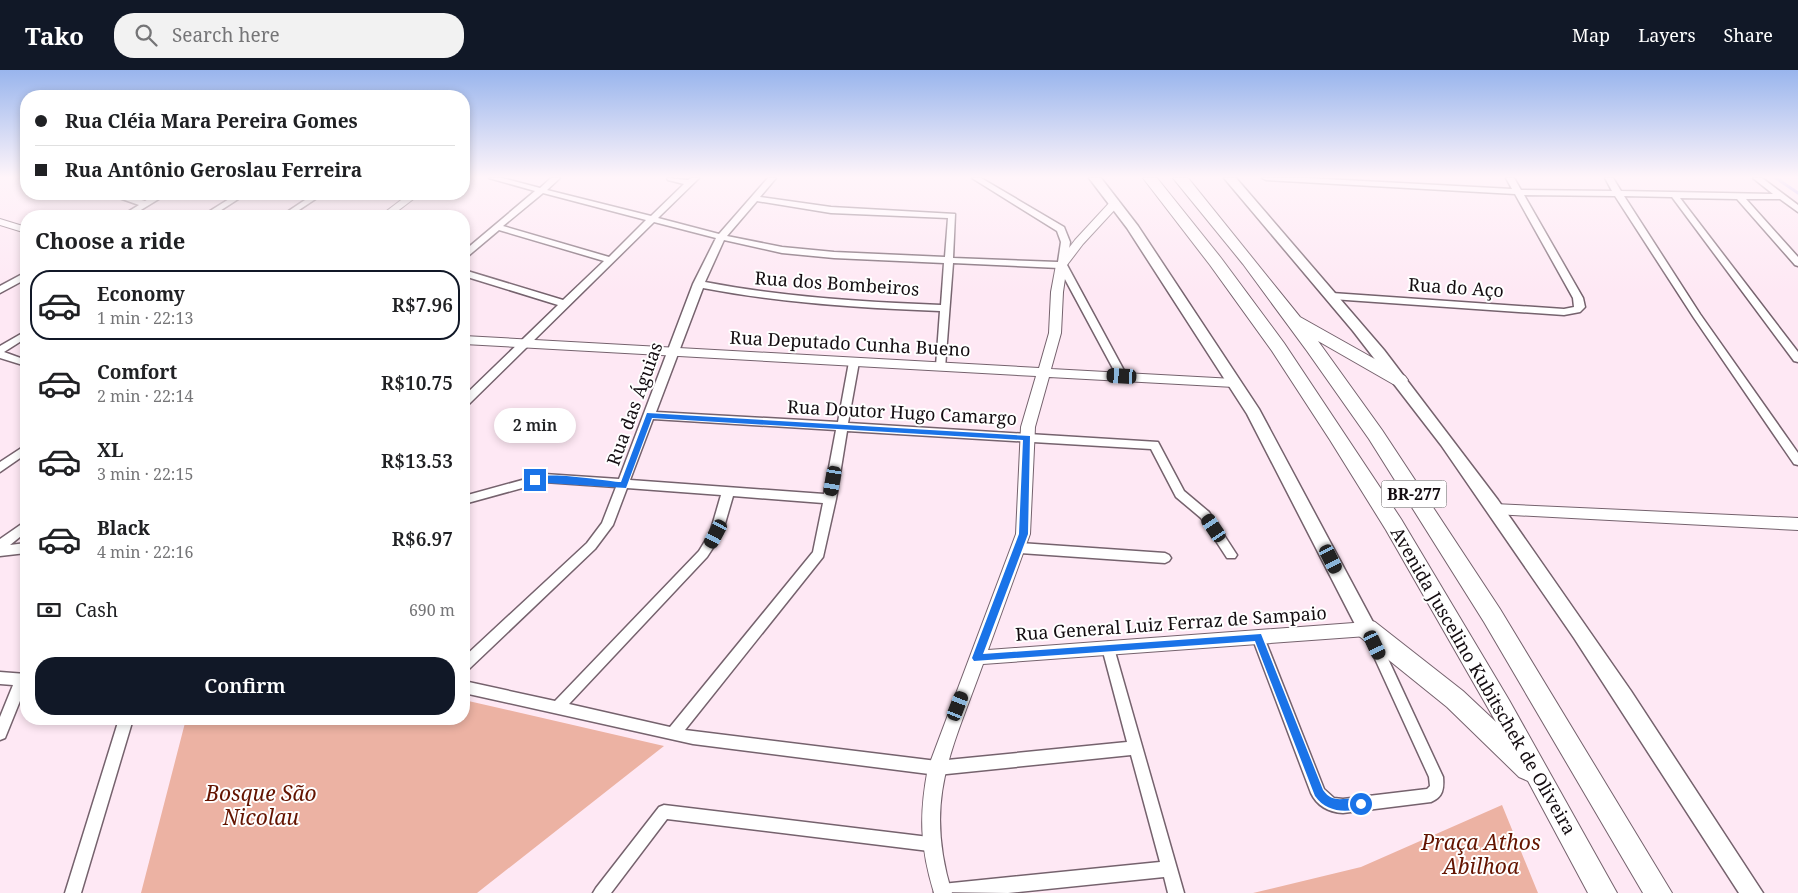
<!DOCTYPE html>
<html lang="en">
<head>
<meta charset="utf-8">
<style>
	:root { --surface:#fff; --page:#f2f2f2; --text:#202124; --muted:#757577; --line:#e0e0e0; --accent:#111827 }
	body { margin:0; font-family:"Noto Serif",serif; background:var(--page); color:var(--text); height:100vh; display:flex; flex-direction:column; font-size:19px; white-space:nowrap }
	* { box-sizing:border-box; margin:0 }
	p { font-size:16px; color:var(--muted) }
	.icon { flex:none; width:28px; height:28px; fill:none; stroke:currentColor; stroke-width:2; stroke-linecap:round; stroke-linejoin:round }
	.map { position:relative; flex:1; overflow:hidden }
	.drawer { position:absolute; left:20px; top:140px; width:450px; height:515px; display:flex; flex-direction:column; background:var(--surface); border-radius:20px; box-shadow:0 2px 8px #0003 }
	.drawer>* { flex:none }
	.banner { position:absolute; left:20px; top:20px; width:450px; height:110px; border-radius:20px; box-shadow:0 2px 8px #0003; display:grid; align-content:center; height:110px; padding:0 15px; background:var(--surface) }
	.end { position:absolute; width:22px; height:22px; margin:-11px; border:6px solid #1a73e8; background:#fff; box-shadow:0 0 0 2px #fff }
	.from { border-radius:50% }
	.bubble { position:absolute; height:35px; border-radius:18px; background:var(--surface); box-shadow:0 2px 8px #0003; font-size:16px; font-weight:600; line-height:35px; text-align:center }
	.car { position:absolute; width:15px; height:30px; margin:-15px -8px; border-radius:6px; box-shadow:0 0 4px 1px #0007; background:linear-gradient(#222 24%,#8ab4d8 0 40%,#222 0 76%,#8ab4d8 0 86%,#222 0) }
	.banner b { display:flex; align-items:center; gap:18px; height:48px; font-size:19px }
	.banner b+b { border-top:1px solid var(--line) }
	.banner i { width:12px; height:12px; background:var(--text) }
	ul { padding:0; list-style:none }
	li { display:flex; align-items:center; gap:15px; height:70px; margin:0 10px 8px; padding:0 5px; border:2px solid transparent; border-radius:20px }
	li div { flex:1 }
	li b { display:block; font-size:19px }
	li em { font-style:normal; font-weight:600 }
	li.selected { border-color:var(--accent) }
	li>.icon { width:45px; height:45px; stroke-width:1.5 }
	h2 { padding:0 15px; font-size:22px; line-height:60px }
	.pay { display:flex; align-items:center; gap:12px; height:55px; padding:0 15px; font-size:19px }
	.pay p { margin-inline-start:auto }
	.action { display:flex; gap:10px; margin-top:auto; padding:10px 15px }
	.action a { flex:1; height:58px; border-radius:20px; background:var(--accent); color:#fff; font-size:20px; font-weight:600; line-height:58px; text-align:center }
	header { display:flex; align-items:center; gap:30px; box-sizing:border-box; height:70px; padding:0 25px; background:var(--accent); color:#fff }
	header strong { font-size:24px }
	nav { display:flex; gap:28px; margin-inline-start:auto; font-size:18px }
	.search { width:350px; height:45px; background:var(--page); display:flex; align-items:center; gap:12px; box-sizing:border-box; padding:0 18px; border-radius:20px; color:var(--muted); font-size:19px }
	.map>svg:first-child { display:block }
	.green { fill:#ecb2a3 }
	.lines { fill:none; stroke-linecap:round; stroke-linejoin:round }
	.stream { stroke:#c2b7f5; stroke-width:3 }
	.minor-casing { stroke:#75626d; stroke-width:3 }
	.tertiary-casing { stroke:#75626d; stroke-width:2 }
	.secondary-casing { stroke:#75626d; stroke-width:3 }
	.motorway-casing { stroke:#75626d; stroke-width:2 }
	.minor { fill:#fff; fill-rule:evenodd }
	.tertiary { fill:#fff; fill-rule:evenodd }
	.secondary { fill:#fff; fill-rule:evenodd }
	.motorway { fill:#fff; fill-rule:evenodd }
	.route { fill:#1a73e8 }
	.labels { text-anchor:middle; stroke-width:4; stroke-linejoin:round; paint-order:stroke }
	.shield { fill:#fff; stroke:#5a5658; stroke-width:1 }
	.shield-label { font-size:16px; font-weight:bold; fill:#140d11 }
	.street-label { font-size:18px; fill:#140d11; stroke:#fff }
	.near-park-label { font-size:21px; font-style:italic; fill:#641400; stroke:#fff }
</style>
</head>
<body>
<header>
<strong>Tako</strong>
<div class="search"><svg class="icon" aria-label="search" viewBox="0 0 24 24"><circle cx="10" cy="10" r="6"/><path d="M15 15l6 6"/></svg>Search here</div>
<nav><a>Map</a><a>Layers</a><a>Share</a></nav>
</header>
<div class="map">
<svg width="1798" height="823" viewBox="0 0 1798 823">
	<rect width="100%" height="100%" fill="#fee8f4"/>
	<path class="green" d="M464,630L664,676L477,823H141L186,649H464Z
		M1502,735L1538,823H1253L1361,797Z"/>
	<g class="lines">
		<path class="stream" d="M1776,108L1798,123"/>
		<g class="minor-casing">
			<path id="minor" d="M489,108H502L540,118L551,108H560L547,120L651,146L684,114L668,110L667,108L688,110L691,108H699L658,148L719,164L768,108H776L760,127L831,137L955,144L953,188L1058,192L1061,172L1057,161L972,108H981L1064,157L1070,172L1067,195L1127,306L1126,308H1118L1117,306L1059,198L953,193L945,298H937L936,296L940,241C860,238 781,233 703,218L656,342L838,352L849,292L854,289L859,292L848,353L1158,372L1184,421L1209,442L1235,482L1237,485L1235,488H1227L1201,448L1176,427L1151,379L847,361L836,429L823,487L685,660L937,691L1127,672L1102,578L1103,574L1108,572L1113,574L1114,578L1184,823H1168L1164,807L1008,823L934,822L937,817L942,814L1160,792L1131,685L937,705L693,674L464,623V611L555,631L699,481L710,463L721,425L627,418L613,455L595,479L469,599L464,601V587L587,473L602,453L616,417L544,412L464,434V426L544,404L619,409L693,214L716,168L654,152L468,335L464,336V326L558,235L464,206V200L563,230L604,191L499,160L467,187L464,188V181L535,121ZM543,123L646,150L609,187L503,156ZM757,131L831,143L948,148L945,187L834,182L782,177L727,166ZM724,170L782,183L834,188L944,193L941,235C862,232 783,227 705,212ZM653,349L836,360L824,424L630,410ZM733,426L823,433L813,482L670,657L569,634L707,487L722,464Z
				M1262,108H1307L1512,119L1506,108H1514L1521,120L1612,121L1605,108H1613L1621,121L1773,124L1753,108H1762L1798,135V142L1780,129H1746L1798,187V196L1795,195L1737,129L1680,128L1798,282V292L1794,291L1672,127L1624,126L1700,244L1798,383V395L1794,394L1694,248L1615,126L1524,125L1583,228L1585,237L1580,242L1564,245L1332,229L1327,226L1332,223L1564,239L1574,237L1573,228L1515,124L1266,110Z
				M108,124H120L145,131L157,124H167L131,146H121L139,135Z
				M237,124H246L212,146H202Z
				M314,124H323L290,146H281Z
				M26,202V209L0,223V216Z
				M26,261V268L4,282L26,290V296L0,288V276Z
				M26,375V384L0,402V392Z
				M26,451V462L10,475L26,473V483L0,486V469Z
				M1020,473L1165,483L1169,485L1171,488L1169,491L1165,493L1020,483L1016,481L1014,478L1016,475Z
				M1258,562L1263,563L1264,567L1324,719L1334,728L1343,729L1427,719L1430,716L1429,707L1365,567L1366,563L1371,562L1376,563L1443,707C1444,719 1443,727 1431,732L1343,743C1329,742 1317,736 1311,723L1252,567L1253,563Z
				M0,602L26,604V616L5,668L0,670V647L13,615L0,614Z
				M119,649H133L81,823H65Z
				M664,735L929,767L934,769L936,774L934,779L929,781L667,749L611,823H593L596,818L659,737Z"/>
		</g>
		<g class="tertiary-casing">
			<path id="tertiary" d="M409,124H420L391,146H380Z
				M1115,130L1119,131V135L1083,174L1067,195L1063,222L1061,263L1051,299L1234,309L1240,313L1234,317L1049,307L1035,357L1030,464L988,580L1367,552L1373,554L1375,559L1373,564L1367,566L983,594C952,681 923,729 952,823H934C920,777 919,745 928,698L1016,464L1021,357L1036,306L464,274V266L1039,298L1049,263L1051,222L1056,195L1075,170L1111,131Z
				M0,149L26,157V163L0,155Z
				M1494,434L1798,448V460L1494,444L1489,443L1487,439L1489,435Z"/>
		</g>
		<g class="secondary-casing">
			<path id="secondary" d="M1089,108H1101L1138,156L1259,339L1374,554L1376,559L1374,564L1367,567L1360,564L1247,344L1127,158Z
				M1224,108H1236L1384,280L1498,430L1631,621L1763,823H1739L1574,568L1441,375L1353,261Z"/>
		</g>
		<g class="motorway-casing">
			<path id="motorway" d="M1143,108H1157L1221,188L1284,273L1401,449L1509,630L1617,823H1588L1528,711L1519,707L1447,637L1359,566L1356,559L1359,552L1367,549L1375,552L1463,621L1496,652L1386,460L1330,370L1272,281L1210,195Z
				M1173,108H1188L1300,247L1405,306L1408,310L1405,314L1399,316L1393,314L1318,271L1382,360L1500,539L1672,823H1643L1484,552L1369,369L1307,281L1243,194Z"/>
		</g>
		<use href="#minor" class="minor"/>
		<use href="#tertiary" class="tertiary"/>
		<use href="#secondary" class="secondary"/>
		<use href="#motorway" class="motorway"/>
	</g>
	<linearGradient id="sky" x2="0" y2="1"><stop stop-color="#99b5ed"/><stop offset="0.48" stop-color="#fff5fa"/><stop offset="1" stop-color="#fff5fa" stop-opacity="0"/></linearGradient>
	<rect width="1798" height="223" fill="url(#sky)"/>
	<path class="route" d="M647,343L1030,366L1028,464L983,584L1261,564L1323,720C1335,737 1348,724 1364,730V737C1347,744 1326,742 1315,726L1255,571L974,591L972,588L1019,464L1023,370L652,348L626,418L532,412L531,410C541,399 604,411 621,412Z"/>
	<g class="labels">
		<rect class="shield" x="1381.5" y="410.5" width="65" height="27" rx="4"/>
		<g class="shield-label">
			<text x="1414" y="430">BR-277</text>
		</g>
		<g class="street-label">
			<text transform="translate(837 214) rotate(4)" y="6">Rua dos Bombeiros</text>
			<text transform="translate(1456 218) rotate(4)" y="6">Rua do Aço</text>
			<text transform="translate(850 274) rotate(3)" y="6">Rua Deputado Cunha Bueno</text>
			<text transform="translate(635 334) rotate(-70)" y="6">Rua das Águias</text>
			<text transform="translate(902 343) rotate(3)" y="6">Rua Doutor Hugo Camargo</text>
			<text transform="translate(1171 554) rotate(-4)" y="6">Rua General Luiz Ferraz de Sampaio</text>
			<text transform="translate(1483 611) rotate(60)" y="6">Avenida Juscelino Kubitschek de Oliveira</text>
		</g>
		<g class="near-park-label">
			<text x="261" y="731">Bosque São<tspan x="261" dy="24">Nicolau</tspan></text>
			<text x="1481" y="780">Praça Athos<tspan x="1481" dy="24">Abilhoa</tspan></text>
		</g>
	</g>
</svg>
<i class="end from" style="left:1361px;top:734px"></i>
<i class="end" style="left:535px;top:410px"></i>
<div class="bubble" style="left:494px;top:338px;width:82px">2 min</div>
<i class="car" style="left:1122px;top:306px;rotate:273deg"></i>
<i class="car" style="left:833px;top:411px;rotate:190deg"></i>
<i class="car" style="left:1214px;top:458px;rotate:326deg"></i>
<i class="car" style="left:716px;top:464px;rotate:208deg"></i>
<i class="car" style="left:1331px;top:489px;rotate:153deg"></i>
<i class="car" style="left:1375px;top:575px;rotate:155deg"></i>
<i class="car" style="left:958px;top:636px;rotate:21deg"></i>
<div class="banner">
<b><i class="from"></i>Rua Cléia Mara Pereira Gomes</b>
<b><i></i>Rua Antônio Geroslau Ferreira</b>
</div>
<section class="drawer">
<h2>Choose a ride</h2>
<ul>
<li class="selected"><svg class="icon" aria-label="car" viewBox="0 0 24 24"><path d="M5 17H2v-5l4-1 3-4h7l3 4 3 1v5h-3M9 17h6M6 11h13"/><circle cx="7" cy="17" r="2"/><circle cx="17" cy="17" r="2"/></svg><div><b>Economy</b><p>1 min · 22:13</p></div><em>R$7.96</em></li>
<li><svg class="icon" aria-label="car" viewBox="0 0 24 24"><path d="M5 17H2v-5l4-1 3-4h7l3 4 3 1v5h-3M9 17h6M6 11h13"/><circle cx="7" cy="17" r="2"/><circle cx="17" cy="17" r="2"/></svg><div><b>Comfort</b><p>2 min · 22:14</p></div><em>R$10.75</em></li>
<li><svg class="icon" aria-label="car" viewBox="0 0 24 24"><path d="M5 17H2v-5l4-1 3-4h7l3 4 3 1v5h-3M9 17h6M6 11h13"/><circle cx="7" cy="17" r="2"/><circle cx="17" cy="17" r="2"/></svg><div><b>XL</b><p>3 min · 22:15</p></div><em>R$13.53</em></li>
<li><svg class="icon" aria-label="car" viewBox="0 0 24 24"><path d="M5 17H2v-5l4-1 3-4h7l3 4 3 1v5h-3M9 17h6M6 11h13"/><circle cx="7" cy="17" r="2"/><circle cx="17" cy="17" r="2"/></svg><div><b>Black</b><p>4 min · 22:16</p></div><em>R$6.97</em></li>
</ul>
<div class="pay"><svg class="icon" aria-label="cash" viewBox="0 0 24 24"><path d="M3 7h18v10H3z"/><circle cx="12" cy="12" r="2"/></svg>Cash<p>690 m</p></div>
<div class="action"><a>Confirm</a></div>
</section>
</div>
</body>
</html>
